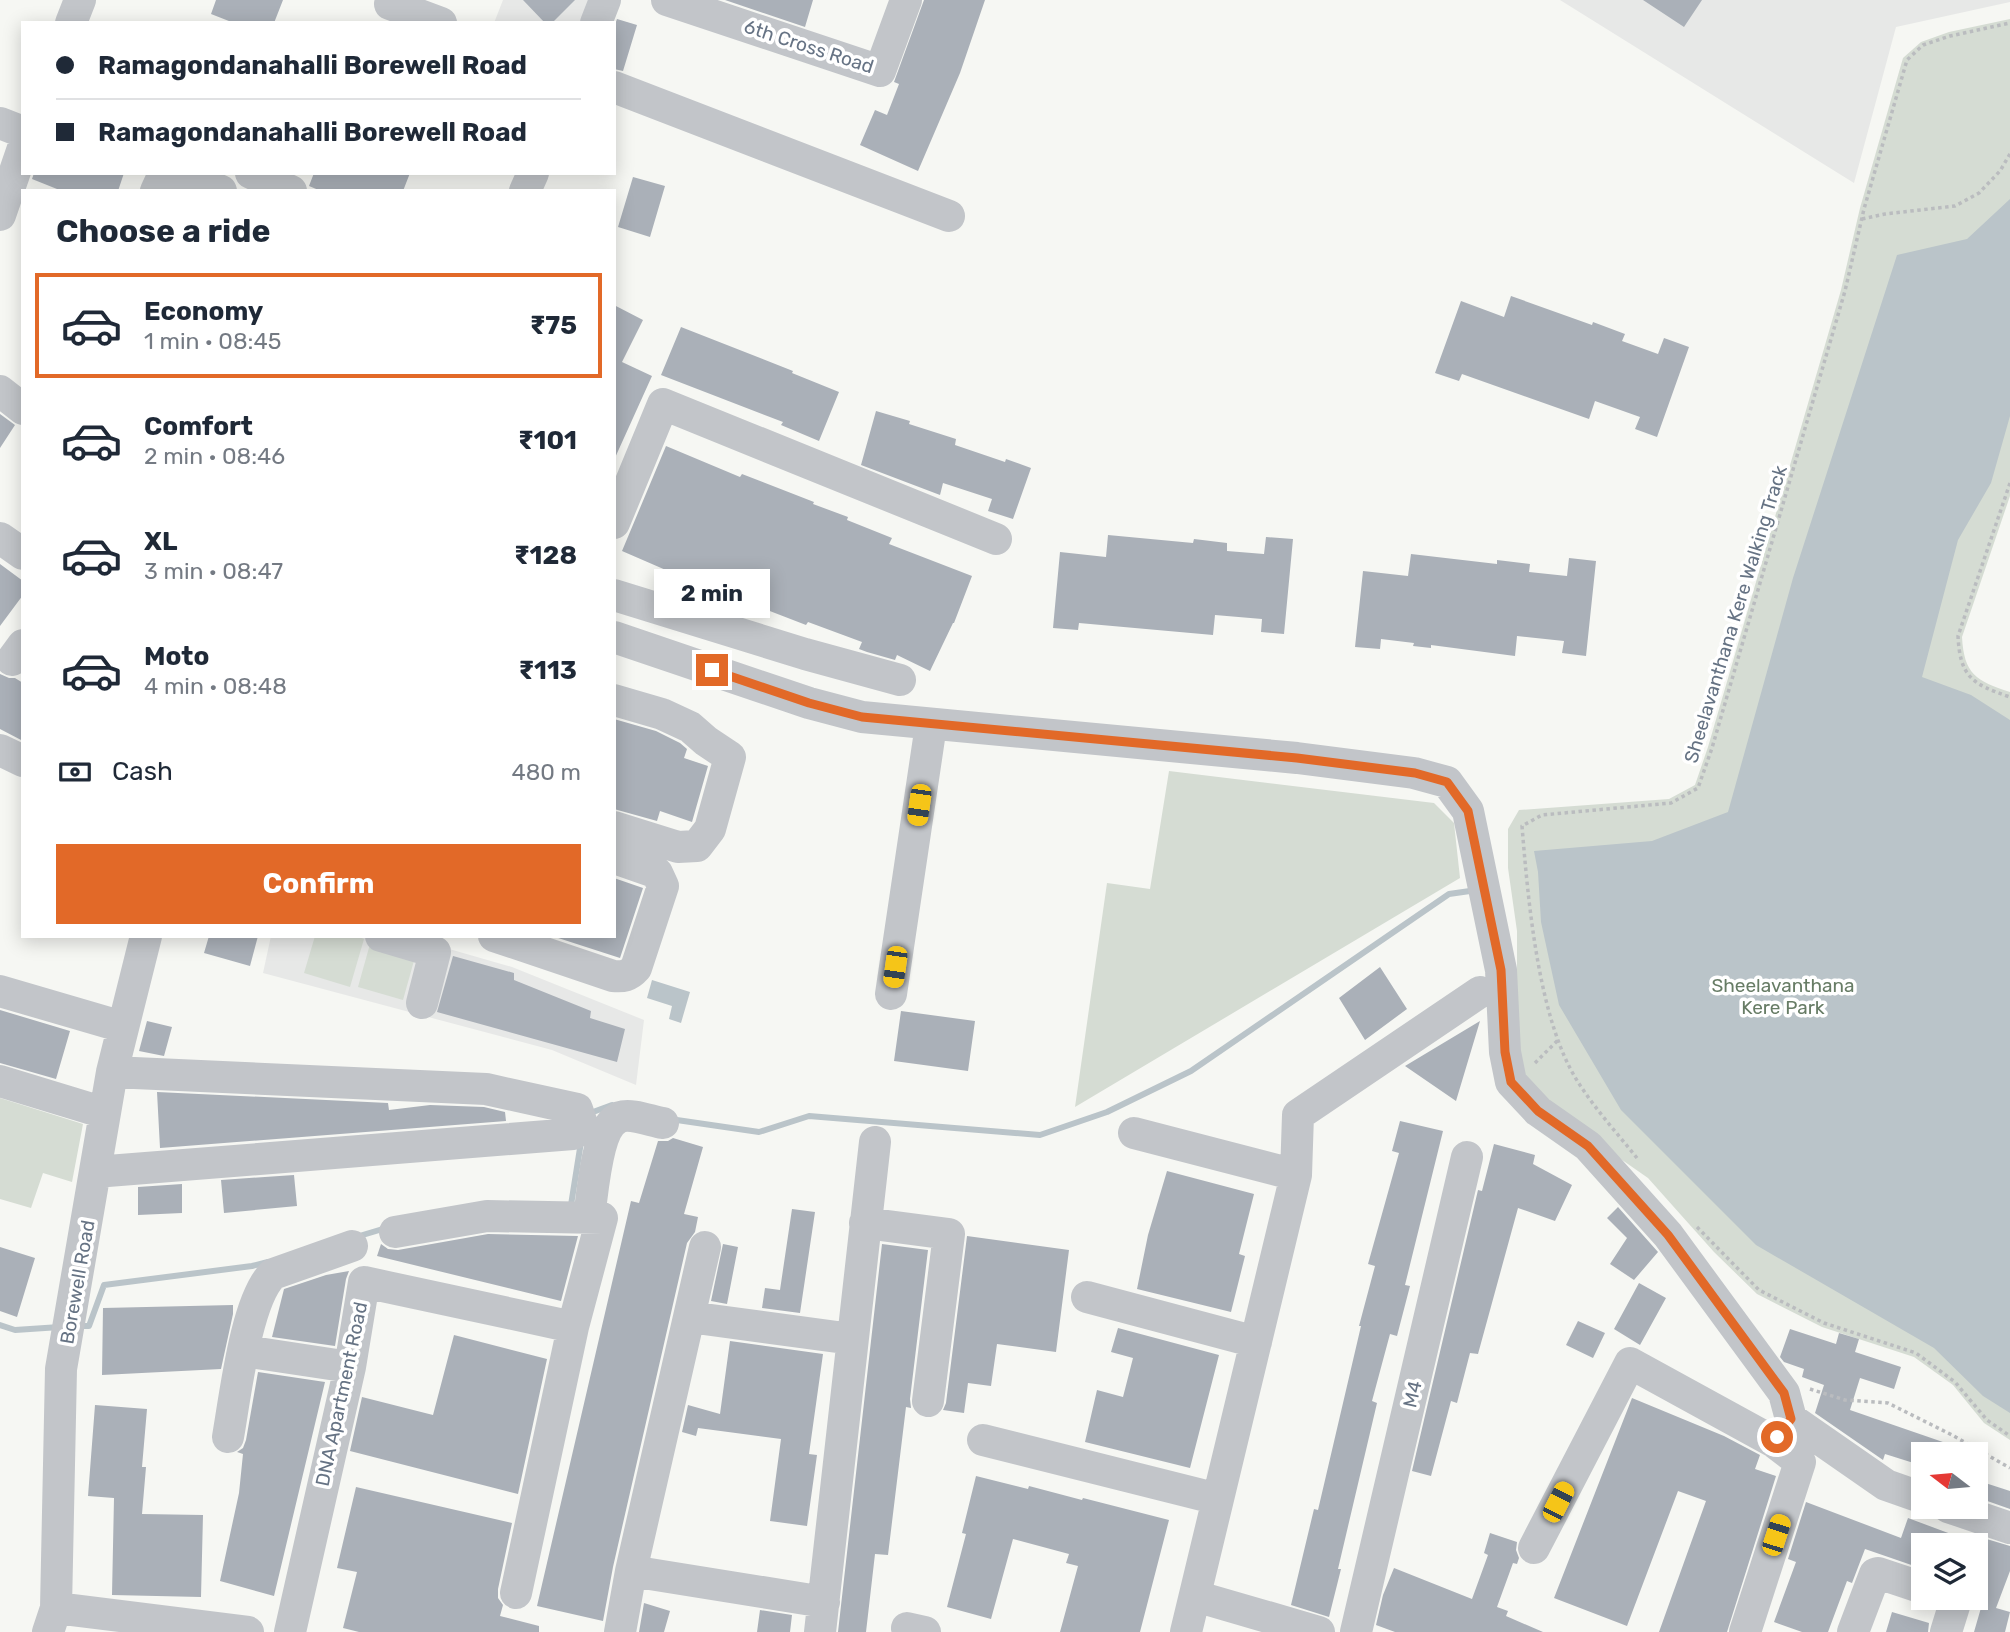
<!DOCTYPE html>
<html lang="en">
<head>
<meta charset="utf-8">
<style>
	:root { --surface:#fff; --page:#f6f6f7; --text:#1f2937; --muted:#747a83; --line:#e0e1e3; --accent:#e26928 }
	body { margin:0; font-family:Rubik,sans-serif; background:var(--page); color:var(--text); height:100vh; display:flex; flex-direction:column; font-size:26px; white-space:nowrap }
	* { box-sizing:border-box; margin:0 }
	p { font-size:23px; color:var(--muted) }
	.icon { flex:none; width:38px; height:38px; fill:none; stroke:currentColor; stroke-width:2; stroke-linecap:round; stroke-linejoin:round }
	.map { position:relative; flex:1; overflow:hidden }
	.side { position:absolute; left:21px; top:189px; width:595px; height:749px; display:flex; flex-direction:column; background:var(--surface); border-radius:0px; box-shadow:0 4px 18px #0003 }
	.side>* { flex:none }
	.guide { position:absolute; left:21px; top:21px; width:595px; height:154px; border-radius:0px; box-shadow:0 4px 18px #0003; display:grid; align-content:center; height:154px; padding:0 35px; background:var(--surface) }
	.needle { width:46px; rotate:286deg }
	.buttons { position:absolute; left:1911px; top:1442px; display:grid; gap:14px }
	.buttons a { display:grid; place-items:center; width:77px; height:77px; border-radius:0px; background:var(--surface); box-shadow:0 4px 18px #0003; font-size:35px }
	.end { position:absolute; width:32px; height:32px; margin:-16px; border:9px solid #e26928; background:#fff; box-shadow:0 0 0 4px #fff }
	.from { border-radius:50% }
	.bubble { position:absolute; height:49px; border-radius:0px; background:var(--surface); box-shadow:0 4px 18px #0003; font-size:23px; font-weight:700; line-height:49px; text-align:center }
	.car { position:absolute; width:21px; height:42px; margin:-21px -10px; border-radius:9px; box-shadow:0 0 5px 2px #0007; background:linear-gradient(#f5c518 24%,#345 0 40%,#f5c518 0 76%,#345 0 86%,#f5c518 0) }
	.guide b { display:flex; align-items:center; gap:24px; height:66px; font-size:26px }
	.guide b+b { border-top:2px solid var(--line) }
	.guide i { width:18px; height:18px; background:var(--text) }
	ul { padding:0; list-style:none }
	li { display:flex; align-items:center; gap:21px; height:105px; margin:0 14px 10px; padding:0 21px; border:4px solid transparent; border-radius:0px }
	li div { flex:1 }
	li b { display:block; font-size:26px }
	li em { font-style:normal; font-weight:700 }
	li.selected { border-color:var(--accent) }
	li>.icon { width:63px; height:63px; stroke-width:1.5 }
	h2 { padding:0 35px; font-size:32px; line-height:84px }
	.pay { display:flex; align-items:center; gap:18px; height:77px; padding:0 35px; font-size:26px }
	.pay p { margin-inline-start:auto }
	.action { display:flex; gap:14px; margin-top:auto; padding:14px 35px }
	.action a { flex:1; height:80px; border-radius:0px; background:var(--accent); color:#fff; font-size:28px; font-weight:700; line-height:80px; text-align:center }
	.map>svg:first-child { display:block }
	.built { fill:#e7e8e7 }
	.green { fill:#d5dcd3 }
	.water { fill:#bac4c9 }
	.lines { fill:none; stroke-linecap:round; stroke-linejoin:round }
	.stream { stroke:#bac4c9; stroke-width:6 }
	.building { fill:#aab0b8 }
	.path { stroke:#babcbf; stroke-width:3.5; stroke-dasharray:3.5 3.5; stroke-linecap:butt }
	.minor { stroke:#c2c5c9; stroke-width:32 }
	.route { stroke:#e26928; stroke-width:9 }
	.labels { text-anchor:middle; stroke-width:7; stroke-linejoin:round; paint-order:stroke }
	.street-label { font-size:19px; fill:#667384; stroke:#fff }
	.park-label { font-size:19px; fill:#677c65; stroke:#fff }
</style>
</head>
<body>
<div class="map">
<svg width="2010" height="1632" viewBox="0 0 2010 1632">
	<rect width="100%" height="100%" fill="#f6f7f3"/>
	<path class="built" d="M503,0H589L580,23H494Z
		M1560,0H2010V2L1896,27L1854,183Z
		M271,936H404L512,967L644,1020L636,1085L552,1050L263,973Z"/>
	<path class="green" d="M2010,19V496L1962,637C1964,674 1976,681 2010,692V1440L1984,1423L1953,1385L1914,1357L1822,1327L1757,1294L1714,1252L1648,1178L1579,1130L1522,1075L1517,1009V931L1508,868V829L1519,810L1669,799L1695,785L1708,747L1841,290L1860,208L1903,58L1921,42L1949,32Z
		M1169,771L1434,803L1454,823L1460,878L1075,1107L1107,883L1150,889Z
		M315,936H357L364,939L350,987L304,973Z
		M370,944L415,957L403,1000L358,987Z
		M0,1098L83,1124L72,1182L43,1173L31,1208L0,1199Z"/>
	<path class="water" d="M2010,199V416L1991,483L1958,540L1922,677L1971,695L2010,720V1413L1983,1396L1934,1348L1756,1245L1621,1110L1559,1005L1541,922L1538,872L1534,851L1652,841L1728,812L1793,578L1897,255L1967,239Z
		M652,980L690,992L681,1023L669,1019L672,1006L647,998Z"/>
	<g class="lines">
		<path class="stream" d="M591,1116L593,1112L612,1105
			M670,1119L759,1132L809,1116L1040,1135L1107,1112L1191,1071L1449,894L1470,891
			M569,1205H571L581,1142
			M356,1237L386,1228
			M0,1325L15,1330L60,1327
			M78,1326H89L104,1285L252,1266L268,1262"/>
	</g>
	<path class="building" d="M216,0H283L274,23H234L211,14Z
		M523,0H575L552,23H545Z
		M725,0H813L805,27Z
		M924,0H985L960,73L918,171L860,145L875,110L887,115L899,84L894,82Z
		M1643,0H1702L1684,27Z
		M617,19L637,25L623,71L614,69V27Z
		M34,173H124L118,191H62L32,179Z
		M314,173H410L403,191H321L309,186Z
		M633,177L665,186L650,237L618,227Z
		M1511,296L1592,325L1593,322L1625,334L1622,341L1658,354L1664,338L1689,347L1657,437L1635,429L1640,417L1595,401L1589,419L1462,374L1459,381L1435,373L1461,301L1504,317Z
		M614,305L643,320L622,362L652,376L614,460Z
		M681,327L793,371L792,373L839,392L819,441L781,425L783,422L661,375Z
		M876,411L910,421L909,424L956,439L955,445L1005,462L1006,459L1031,468L1013,519L988,511L992,499L943,483L940,495L861,465Z
		M0,414L15,425L0,448Z
		M666,446L740,477L742,474L814,502L813,504L848,517L847,520L892,538L889,544L972,576L954,623H953L930,671L897,655L895,660L867,652L859,649L862,642L808,622L806,625L728,595V597L622,551Z
		M1108,535L1193,543L1194,539L1227,543V551L1264,554L1266,537L1293,539L1284,634L1261,632L1262,619L1215,615L1213,635L1079,623L1078,630L1053,628L1060,552L1106,557Z
		M1411,554L1497,564V560L1530,564L1529,572L1567,576L1569,558L1596,561L1586,656L1562,653L1564,641L1517,636L1515,656L1431,645V648L1413,646L1414,643L1381,639L1380,649L1355,647L1363,571L1408,576Z
		M0,564L23,581V595L0,626Z
		M0,674L9,678H15L23,683V741L0,729Z
		M614,719L656,731L680,743L687,749L684,758L708,766L692,822L660,811L657,821L614,809Z
		M614,878L643,888L620,958L552,936H614Z
		M209,936H258L250,966L204,953Z
		M453,956L514,973V980L591,1011L590,1018L625,1029L617,1062L437,1012Z
		M1380,967L1407,1009L1365,1040L1339,998Z
		M0,1010L70,1031L56,1079L0,1063Z
		M901,1011L975,1021L968,1071L894,1061Z
		M147,1021L172,1027L164,1056L139,1051Z
		M1480,1021L1456,1101L1405,1066Z
		M157,1092L388,1103L389,1110L430,1105L484,1107L505,1112L506,1121L160,1148Z
		M1400,1121L1443,1131L1405,1285L1410,1286L1397,1336L1390,1334L1372,1401L1377,1403L1338,1569H1341L1329,1617L1291,1605L1314,1509L1318,1510L1361,1326H1359L1375,1266L1368,1264L1399,1153L1392,1151Z
		M673,1138L703,1147L684,1214L698,1217L695,1232L687,1243L613,1567L603,1621L537,1606L631,1201L639,1203L658,1141H668Z
		M1494,1144L1535,1155L1533,1164L1572,1185L1555,1221L1518,1208L1478,1354L1470,1353L1457,1403L1451,1401L1431,1476L1412,1471L1478,1190L1482,1191Z
		M1167,1171L1254,1194L1239,1254L1245,1256L1231,1312L1137,1289L1148,1235Z
		M294,1175L297,1206L224,1213L221,1180Z
		M182,1184V1213L138,1215V1187Z
		M1618,1207L1658,1252L1634,1280L1610,1264L1627,1238L1607,1218Z
		M792,1209L815,1212L800,1313L762,1308L765,1288L780,1290Z
		M488,1234L578,1236L561,1301L377,1256L381,1244L388,1249L398,1250Z
		M967,1236L1069,1250L1056,1352L997,1344L991,1386L968,1383L964,1413L943,1410L946,1403Z
		M723,1244L738,1247L727,1304L711,1301Z
		M882,1244L928,1250L910,1399L911,1408L906,1407L888,1555L875,1554L866,1632H838Z
		M0,1247L35,1258L17,1317L0,1311Z
		M349,1271L346,1279L335,1346L272,1337L284,1289L326,1275Z
		M1639,1283L1666,1298L1640,1345L1614,1329Z
		M233,1305V1314L221,1369L102,1375L103,1308Z
		M1578,1321L1605,1333L1593,1358L1566,1345Z
		M1118,1328L1219,1355L1190,1468L1085,1442L1097,1390L1123,1397L1133,1358L1111,1352Z
		M1790,1329L1836,1344L1839,1333L1859,1339L1855,1352L1901,1367L1894,1389L1860,1378L1850,1410L1969,1451L1968,1454H1923L1920,1465L1885,1454L1883,1460L1815,1413L1824,1385L1802,1377L1804,1369L1784,1362L1780,1357Z
		M454,1335L547,1359L518,1494L350,1451L362,1397L433,1415Z
		M730,1341L823,1354L809,1454L817,1455L807,1526L770,1521L781,1439L698,1428L696,1436L682,1432L688,1405L720,1414Z
		M258,1372L325,1382L274,1596L220,1581L239,1493L243,1454L237,1452L243,1448L246,1440Z
		M1632,1398L1724,1436L1760,1455L1755,1469L1776,1476L1727,1632H1659L1706,1501L1678,1491L1627,1626L1554,1598Z
		M95,1405L147,1409L142,1467H146L142,1514L203,1515L201,1597L112,1595L114,1498L88,1496Z
		M976,1476L1028,1489L1029,1486L1082,1500L1083,1498L1169,1520L1140,1632H1060L1078,1566L1066,1563L1069,1554L1013,1539L991,1619L947,1607L966,1534L962,1533Z
		M1976,1480L2010,1491V1509L1976,1497Z
		M356,1487L512,1523L498,1589V1598L503,1605L500,1616L539,1626V1632H359L343,1628L357,1572L337,1568Z
		M1806,1502L1901,1538L1908,1518L1967,1540L1970,1534L2010,1546V1571L1996,1608L2010,1612L2005,1632H1974L1987,1587L1976,1583V1545H1923V1569L1865,1549L1852,1583L1847,1581L1828,1632H1802L1774,1622L1796,1562L1788,1559Z
		M1490,1533L1517,1542L1516,1550L1519,1558L1517,1564L1513,1563L1497,1607L1508,1611L1506,1616L1543,1632H1395L1376,1625L1383,1595L1394,1568L1472,1599L1488,1555L1484,1553Z
		M644,1603L670,1611L664,1632H639Z
		M760,1610L792,1615L790,1632H757Z
		M1892,1612L1929,1623L1928,1632H1886Z"/>
	<g class="lines">
		<path class="path" d="M1862,219L1885,214L1955,206L1979,193L2000,171L2010,154
			M2010,483L1958,636C1960,677 1972,684 2010,697
			M1535,1063L1558,1040
			M1637,1158C1617,1133 1595,1109 1578,1082C1538,1020 1528,899 1522,826L1542,815L1671,803L1698,788L1712,748L1845,291L1864,209L1907,60L1923,45L1950,36L2010,23
			M1697,1227L1759,1290L1824,1323L1916,1353L1955,1382L1987,1420L2010,1436
			M1810,1389L1845,1400L1888,1403L1952,1435L2010,1468"/>
		<path class="minor" d="M667,0L880,71L906,0
			M390,4L441,23
			M71,23L80,0
			M596,23L605,0
			M614,87L949,216
			M0,123L23,132
			M180,173L221,191
			M251,173L291,191
			M156,191L162,178L172,173
			M525,191L533,173
			M0,215L23,148
			M0,391L23,409
			M614,523L663,404L996,539
			M0,538L23,554
			M614,595L805,654L900,680
			M614,637L809,703L862,717L1297,758L1414,773L1447,782L1468,811L1480,869L1501,970L1505,1052L1511,1082L1538,1111L1588,1146L1668,1235L1784,1393L1791,1419L1886,1485L1923,1498
			M12,660L23,645
			M614,700L662,714L690,727L706,741L730,757L710,829L697,846L678,847L614,827
			M0,750L23,761
			M381,936L435,952L422,1003
			M494,936L613,976C623,977 629,976 636,968L663,886L657,873L614,858
			M0,991L123,1027
			M891,994L931,725
			M0,1081L105,1113
			M1134,1133L1296,1175
			M95,1172L573,1134L581,1121L577,1109L486,1089L112,1072
			M589,1217C593,1193 596,1126 620,1117C631,1113 651,1121 663,1123
			M865,1223L949,1234L928,1401
			M395,1232L487,1216L602,1218L573,1327L516,1593
			M1087,1297L1256,1342
			M689,1317L852,1339
			M244,1351L350,1367
			M228,1437C235,1398 246,1299 273,1274L352,1246
			M983,1440L1218,1499
			M1948,1507L2010,1528
			M1534,1548L1630,1363L1774,1442L1800,1462L1745,1632
			M631,1571L824,1602
			M1195,1596L1319,1632
			M56,1608L248,1632
			M907,1628L925,1632
			M48,1632L56,1608L61,1369L112,1072L146,936
			M290,1632L350,1367L364,1282L573,1327
			M620,1632L631,1571L705,1247
			M820,1632L875,1142
			M1186,1632L1296,1175L1298,1115L1480,992
			M1356,1632L1467,1157
			M1853,1632L1875,1574L1878,1573L1923,1588
			M1946,1632L1955,1603L1953,1598"/>
	</g>
	<g class="lines">
		<path class="route" d="M712,670L809,703L862,717L1297,758L1415,773L1447,782L1468,811L1480,869L1501,970L1505,1052L1511,1082L1538,1111L1588,1146L1668,1235L1784,1393L1791,1419L1777,1437"/>
	</g>
	<g class="labels">
		<g class="street-label">
			<text transform="translate(809 46) rotate(18)" y="7">6th Cross Road</text>
			<text transform="translate(1735 614) rotate(-73)" y="7">Sheelavanthana Kere Walking Track</text>
			<text transform="translate(77 1282) rotate(-80)" y="7">Borewell Road</text>
			<text transform="translate(341 1394) rotate(-78)" y="7">DNA Apartment Road</text>
			<text transform="translate(1412 1394) rotate(-77)" y="7">M4</text>
		</g>
		<g class="park-label">
			<text x="1783" y="992">Sheelavanthana<tspan x="1783" dy="22">Kere Park</tspan></text>
		</g>
	</g>
</svg>
<div class="buttons">
<a><svg class="needle" viewBox="-14 -14 28 28"><path d="M0-13l5 13h-10z" fill="#e53935"/><path d="M0 13l5-13h-10z" fill="#747a83"/></svg></a>
<a><svg class="icon" aria-label="layers" viewBox="0 0 24 24"><path d="M12 4l9 5-9 5-9-5zM3 14l9 5 9-5"/></svg></a>
</div>
<i class="end from" style="left:1777px;top:1437px"></i>
<i class="end" style="left:712px;top:670px"></i>
<div class="bubble" style="left:654px;top:569px;width:116px">2 min</div>
<i class="car" style="left:919px;top:805px;rotate:188deg"></i>
<i class="car" style="left:895px;top:967px;rotate:188deg"></i>
<i class="car" style="left:1558px;top:1502px;rotate:27deg"></i>
<i class="car" style="left:1776px;top:1535px;rotate:18deg"></i>
<div class="guide">
<b><i class="from"></i>Ramagondanahalli Borewell Road</b>
<b><i></i>Ramagondanahalli Borewell Road</b>
</div>
<section class="side">
<h2>Choose a ride</h2>
<ul>
<li class="selected"><svg class="icon" aria-label="car" viewBox="0 0 24 24"><path d="M5 17H2v-5l4-1 3-4h7l3 4 3 1v5h-3M9 17h6M6 11h13"/><circle cx="7" cy="17" r="2"/><circle cx="17" cy="17" r="2"/></svg><div><b>Economy</b><p>1 min · 08:45</p></div><em>₹75</em></li>
<li><svg class="icon" aria-label="car" viewBox="0 0 24 24"><path d="M5 17H2v-5l4-1 3-4h7l3 4 3 1v5h-3M9 17h6M6 11h13"/><circle cx="7" cy="17" r="2"/><circle cx="17" cy="17" r="2"/></svg><div><b>Comfort</b><p>2 min · 08:46</p></div><em>₹101</em></li>
<li><svg class="icon" aria-label="car" viewBox="0 0 24 24"><path d="M5 17H2v-5l4-1 3-4h7l3 4 3 1v5h-3M9 17h6M6 11h13"/><circle cx="7" cy="17" r="2"/><circle cx="17" cy="17" r="2"/></svg><div><b>XL</b><p>3 min · 08:47</p></div><em>₹128</em></li>
<li><svg class="icon" aria-label="car" viewBox="0 0 24 24"><path d="M5 17H2v-5l4-1 3-4h7l3 4 3 1v5h-3M9 17h6M6 11h13"/><circle cx="7" cy="17" r="2"/><circle cx="17" cy="17" r="2"/></svg><div><b>Moto</b><p>4 min · 08:48</p></div><em>₹113</em></li>
</ul>
<div class="pay"><svg class="icon" aria-label="cash" viewBox="0 0 24 24"><path d="M3 7h18v10H3z"/><circle cx="12" cy="12" r="2"/></svg>Cash<p>480 m</p></div>
<div class="action"><a>Confirm</a></div>
</section>
</div>
</body>
</html>
